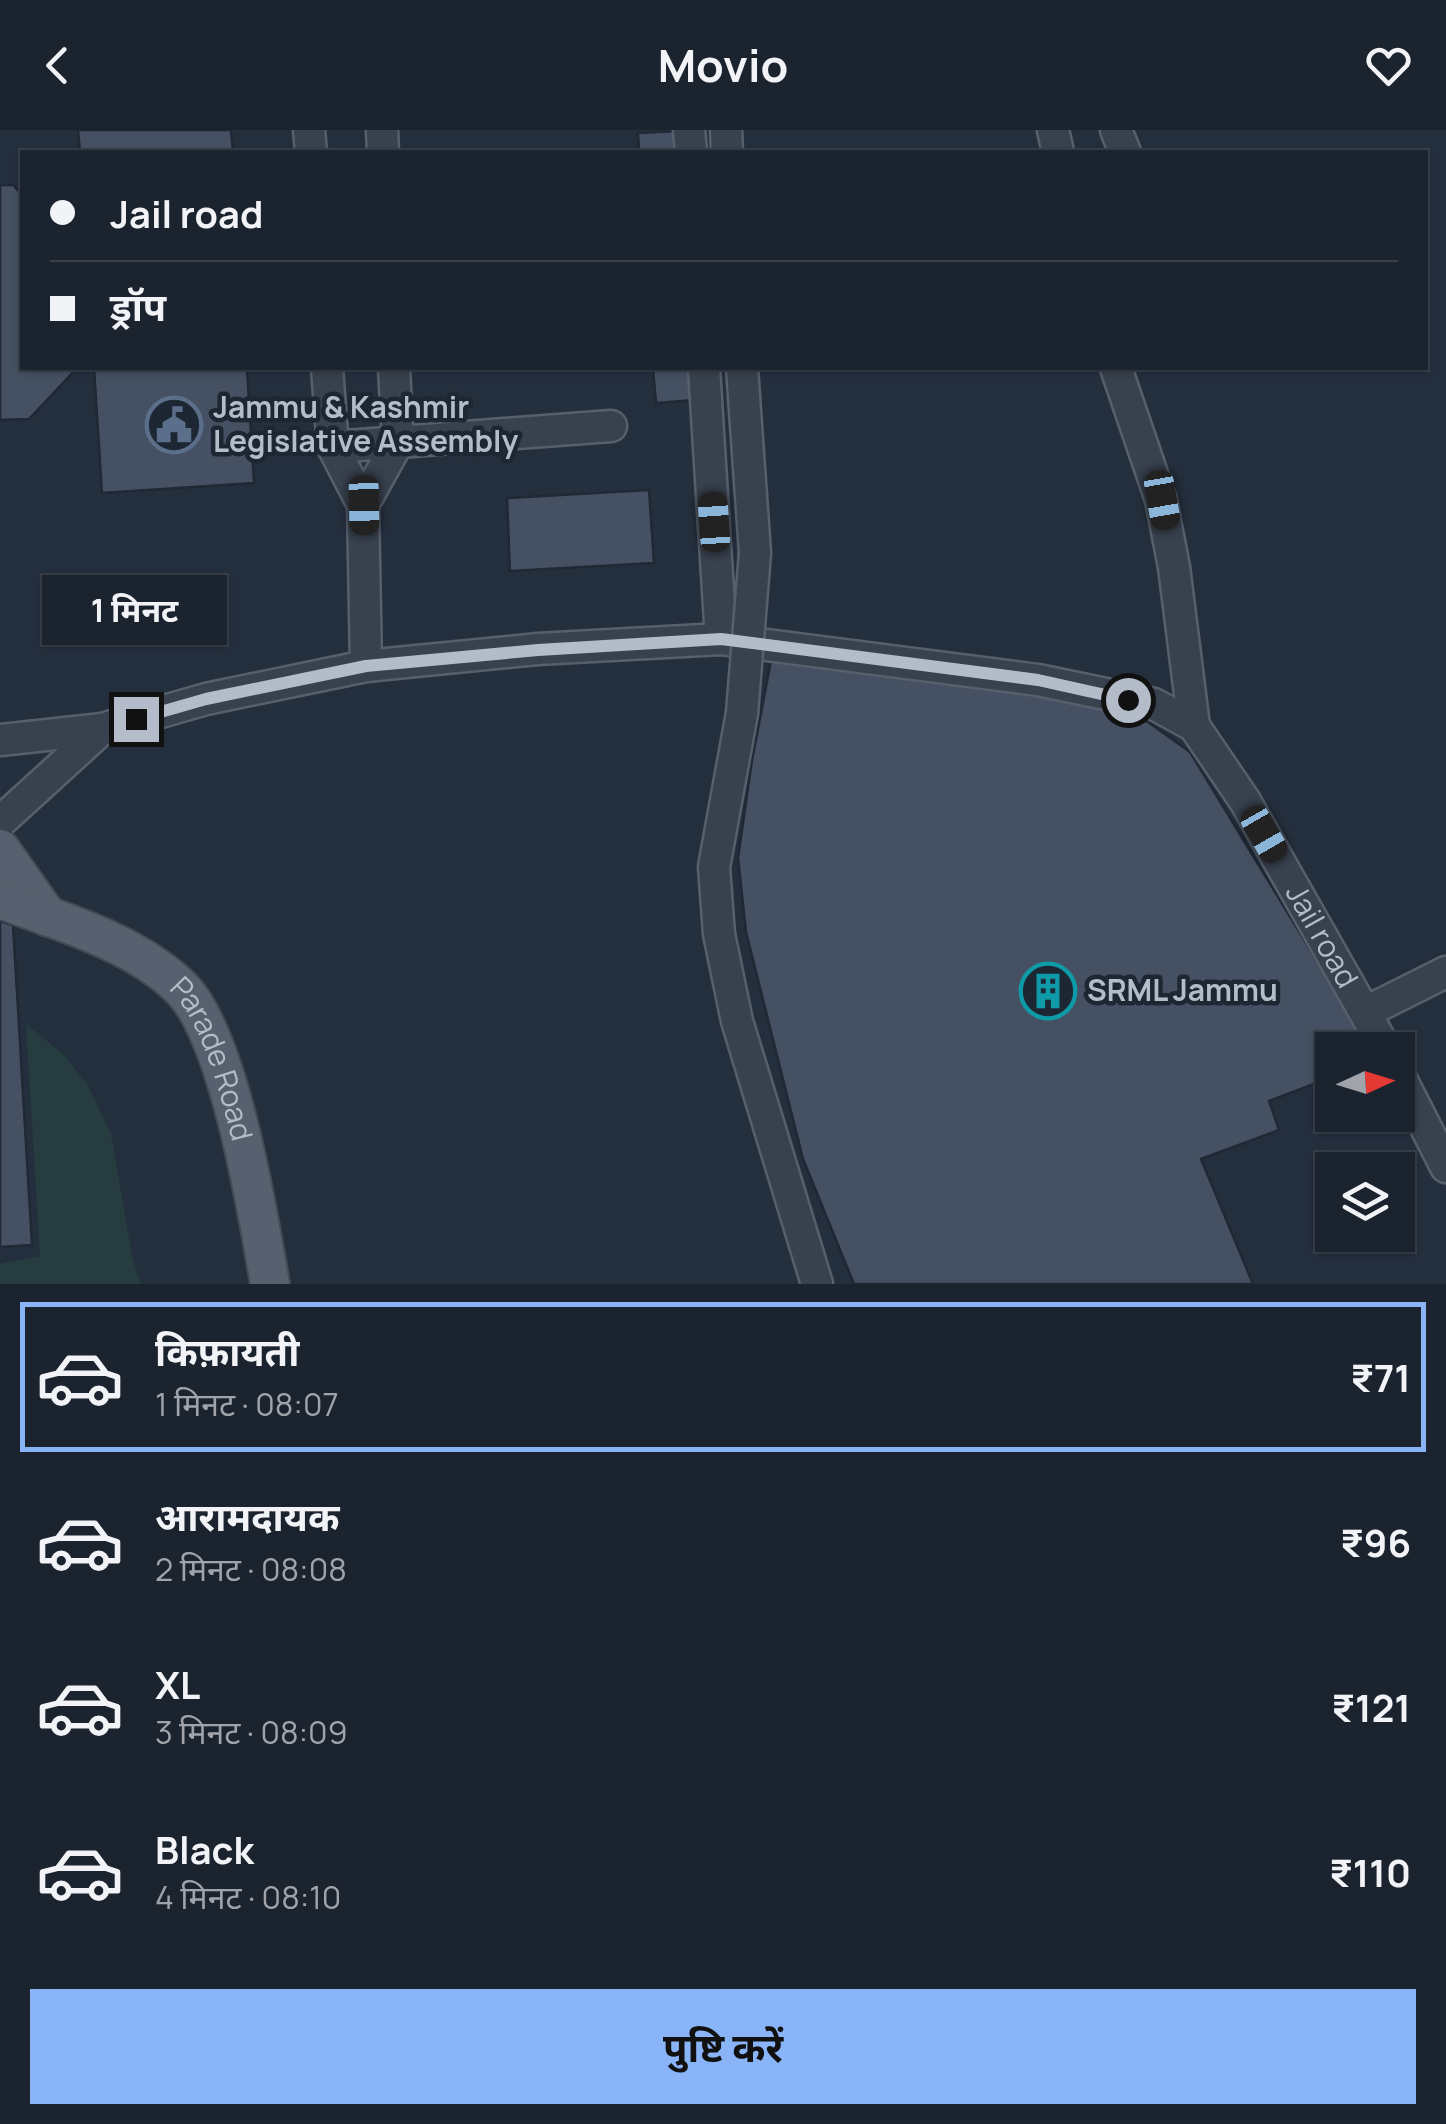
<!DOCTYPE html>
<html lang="hi">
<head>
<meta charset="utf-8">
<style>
	:root { --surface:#1b232e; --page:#242b36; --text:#f1f3f6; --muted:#a0a4aa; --line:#39404a; --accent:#8ab4f8 }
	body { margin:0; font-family:Manrope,"Noto Sans Devanagari",sans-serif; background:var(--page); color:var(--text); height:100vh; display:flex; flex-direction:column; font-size:38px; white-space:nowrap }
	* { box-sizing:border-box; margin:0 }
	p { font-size:32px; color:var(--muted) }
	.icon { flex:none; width:55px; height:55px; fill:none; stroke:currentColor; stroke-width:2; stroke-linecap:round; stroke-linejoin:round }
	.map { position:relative; height:1154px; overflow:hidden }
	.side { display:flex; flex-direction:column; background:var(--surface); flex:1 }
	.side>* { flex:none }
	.guide { position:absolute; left:20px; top:20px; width:1408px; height:220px; border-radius:0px; box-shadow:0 2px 8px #0004,0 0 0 2px var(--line); display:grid; align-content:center; height:220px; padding:0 30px; background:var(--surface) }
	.needle { width:65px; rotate:86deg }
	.buttons { position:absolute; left:1315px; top:902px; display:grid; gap:20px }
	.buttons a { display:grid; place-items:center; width:100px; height:100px; border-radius:0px; background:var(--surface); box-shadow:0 2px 8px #0004,0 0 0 2px var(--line); font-size:50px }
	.end { position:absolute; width:45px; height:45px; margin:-22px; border:12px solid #b4bcc9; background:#111; box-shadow:0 0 0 5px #111 }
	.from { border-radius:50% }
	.bubble { position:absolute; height:70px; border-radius:0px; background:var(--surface); box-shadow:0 2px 8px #0004,0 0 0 2px var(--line); font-size:32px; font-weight:700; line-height:70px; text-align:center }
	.car { position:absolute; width:30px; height:60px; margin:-30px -15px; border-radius:12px; box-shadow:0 0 8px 2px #0007; background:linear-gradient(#222 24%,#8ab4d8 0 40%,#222 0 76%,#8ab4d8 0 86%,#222 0) }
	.guide b { display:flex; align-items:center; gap:35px; height:95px; font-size:38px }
	.guide b+b { border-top:2px solid var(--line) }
	.guide i { width:25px; height:25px; background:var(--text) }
	ul { padding:18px 0 0; list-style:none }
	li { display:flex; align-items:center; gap:30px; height:150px; margin:0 20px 15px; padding:0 10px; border:5px solid transparent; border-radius:0px }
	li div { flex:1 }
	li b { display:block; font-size:38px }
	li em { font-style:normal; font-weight:700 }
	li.selected { border-color:var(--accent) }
	li>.icon { width:90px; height:90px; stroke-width:1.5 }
	.cta { display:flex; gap:20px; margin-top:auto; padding:20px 30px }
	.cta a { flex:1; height:115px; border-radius:0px; background:var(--accent); color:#111; font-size:40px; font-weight:700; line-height:115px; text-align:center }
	header { display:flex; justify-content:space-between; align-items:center; height:130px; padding:0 30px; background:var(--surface); font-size:45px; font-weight:700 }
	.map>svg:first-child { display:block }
	.green { fill:#263c3f }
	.building { fill:#455162; stroke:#1f2835; stroke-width:2.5 }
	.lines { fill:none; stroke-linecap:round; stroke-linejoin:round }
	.minor-casing { stroke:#565f6c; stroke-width:35 }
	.major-casing { stroke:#414a57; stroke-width:42 }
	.minor { stroke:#38414e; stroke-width:30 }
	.major { stroke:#56606e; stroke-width:38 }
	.minor-bridge-casing { stroke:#565f6c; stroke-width:35; stroke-linecap:butt }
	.minor-bridge { stroke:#38414e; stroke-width:30 }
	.route { stroke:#b4bcc9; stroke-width:12 }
	.labels { text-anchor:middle; stroke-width:9; stroke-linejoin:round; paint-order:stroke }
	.poi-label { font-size:30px; font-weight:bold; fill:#b4bcc9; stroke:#1d2633; text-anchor:start }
	.street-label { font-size:30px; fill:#b4bcc9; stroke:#1d2633 }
</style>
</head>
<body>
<header><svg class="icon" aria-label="back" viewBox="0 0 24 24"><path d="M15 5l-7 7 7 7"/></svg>Movio<svg class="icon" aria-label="heart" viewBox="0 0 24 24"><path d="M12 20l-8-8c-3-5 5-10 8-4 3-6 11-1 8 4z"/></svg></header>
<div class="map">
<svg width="1446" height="1154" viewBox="0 0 1446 1154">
	<rect width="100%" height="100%" fill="#242f3e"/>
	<path class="green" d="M26,894L64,925L87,954L111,1003L132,1126L141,1154H0V1134L40,1126Z"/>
	<path class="building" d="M78,0H231L233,22H80Z
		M677,1L679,22H639L638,3Z
		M0,55H13L22,65V238H77L29,289L0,290Z
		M94,238H247L254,353L102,363Z
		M653,238H693L695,270L656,273Z
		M649,360L654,433L510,441L507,368Z
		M773,520L1035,554L1141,587L1190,622L1371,920H1332V947L1269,971L1279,1000L1201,1029L1253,1154H854L803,1029L746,802L738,728L752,630Z
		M0,791L13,795L32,1115L0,1117Z"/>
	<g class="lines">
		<g class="minor-casing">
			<g id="minor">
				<path d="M309,0L311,22"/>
				<path d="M382,0L383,22"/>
				<path d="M689,0L691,22"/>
				<path d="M726,0L727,22"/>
				<path d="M1053,0L1058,22"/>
				<path d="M1116,0L1125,22"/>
				<path d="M327,238L333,317L363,375L366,536"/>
				<path d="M704,238L721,509"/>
				<path d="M742,238L755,423"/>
				<path d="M1116,238L1161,370L1174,437L1194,596"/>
				<path d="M333,317L611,296"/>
				<path d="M363,375L398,312L394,238"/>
				<path d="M742,583L714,737L719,804L737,891L817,1154"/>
				<path id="s1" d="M0,610L102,599L206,569L366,536L538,519L721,509L1038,550L1154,574L1194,596L1245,671L1386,920"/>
				<path d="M0,692L102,599"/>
				<path d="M1366,882L1446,842"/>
				<path d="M1398,943L1446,1037"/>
			</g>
		</g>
		<g class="major-casing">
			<g id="major">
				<path d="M0,719L48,787"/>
				<path id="s2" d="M0,769C59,791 132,811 179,856C229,902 258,1084 270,1154"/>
			</g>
		</g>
		<use href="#minor" class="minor"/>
		<use href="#major" class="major"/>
		<g class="minor-bridge-casing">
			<path id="minor-bridge" d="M742,583L755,423"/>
		</g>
		<use href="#minor-bridge" class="minor-bridge"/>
	</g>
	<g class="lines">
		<path class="route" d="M136,589L206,569L366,536L538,520L721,509L1038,550L1128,570"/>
	</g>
	<defs>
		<g id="civic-ring" transform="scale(2.875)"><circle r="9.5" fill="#1d2633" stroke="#5c6f8a" stroke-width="1.5"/><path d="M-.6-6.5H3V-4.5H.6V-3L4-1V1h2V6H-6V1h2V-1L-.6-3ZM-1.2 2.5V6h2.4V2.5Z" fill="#5c6f8a"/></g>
		<g id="building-ring" transform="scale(2.875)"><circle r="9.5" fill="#1d2633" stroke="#0f9aa8" stroke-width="1.5"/><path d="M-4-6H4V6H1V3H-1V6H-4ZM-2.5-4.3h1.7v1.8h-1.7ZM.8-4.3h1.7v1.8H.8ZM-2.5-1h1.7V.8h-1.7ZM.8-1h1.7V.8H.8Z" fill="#0f9aa8"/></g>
	</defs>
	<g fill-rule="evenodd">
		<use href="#civic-ring" x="174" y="295"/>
		<use href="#building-ring" x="1048" y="861"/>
	</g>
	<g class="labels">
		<g class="poi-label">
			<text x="213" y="288">Jammu &amp; Kashmir<tspan x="213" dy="34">Legislative Assembly</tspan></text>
			<text x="1087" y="871">SRML Jammu</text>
		</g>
		<g class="street-label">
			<text dy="10" stroke="none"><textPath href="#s1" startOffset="1460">Jail road</textPath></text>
			<text dy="10" stroke="none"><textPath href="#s2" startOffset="282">Parade Road</textPath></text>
		</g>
	</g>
</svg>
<div class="buttons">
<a><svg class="needle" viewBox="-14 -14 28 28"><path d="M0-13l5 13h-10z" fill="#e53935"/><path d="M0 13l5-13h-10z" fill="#a0a4aa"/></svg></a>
<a><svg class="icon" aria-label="layers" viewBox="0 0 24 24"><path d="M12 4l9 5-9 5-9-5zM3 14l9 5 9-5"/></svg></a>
</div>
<i class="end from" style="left:1128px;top:570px"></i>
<i class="end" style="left:136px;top:589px"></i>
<div class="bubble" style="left:42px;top:445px;width:185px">1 मिनट</div>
<i class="car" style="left:1162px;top:370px;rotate:170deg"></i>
<i class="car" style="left:364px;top:375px;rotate:179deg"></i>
<i class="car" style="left:714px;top:392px;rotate:356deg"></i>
<i class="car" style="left:1264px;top:704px;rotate:150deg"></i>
<div class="guide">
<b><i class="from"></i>Jail road</b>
<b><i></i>ड्रॉप</b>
</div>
</div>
<section class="side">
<ul>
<li class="selected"><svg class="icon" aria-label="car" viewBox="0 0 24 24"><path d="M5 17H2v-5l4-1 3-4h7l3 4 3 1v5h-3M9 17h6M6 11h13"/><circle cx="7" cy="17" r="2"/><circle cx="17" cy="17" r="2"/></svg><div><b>किफ़ायती</b><p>1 मिनट · 08:07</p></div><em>₹71</em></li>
<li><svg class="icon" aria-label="car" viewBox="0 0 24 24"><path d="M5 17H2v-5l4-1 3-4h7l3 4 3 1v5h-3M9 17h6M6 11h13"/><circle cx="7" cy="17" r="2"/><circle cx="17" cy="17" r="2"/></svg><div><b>आरामदायक</b><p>2 मिनट · 08:08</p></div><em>₹96</em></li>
<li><svg class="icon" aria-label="car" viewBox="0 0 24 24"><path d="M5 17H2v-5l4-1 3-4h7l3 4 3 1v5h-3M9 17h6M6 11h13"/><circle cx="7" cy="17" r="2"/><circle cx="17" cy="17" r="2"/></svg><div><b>XL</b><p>3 मिनट · 08:09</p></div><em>₹121</em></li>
<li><svg class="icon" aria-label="car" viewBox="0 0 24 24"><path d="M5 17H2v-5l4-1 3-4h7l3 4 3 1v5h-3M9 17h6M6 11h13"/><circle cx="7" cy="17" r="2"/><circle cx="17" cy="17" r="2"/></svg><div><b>Black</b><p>4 मिनट · 08:10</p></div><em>₹110</em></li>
</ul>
<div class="cta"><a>पुष्टि करें</a></div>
</section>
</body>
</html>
